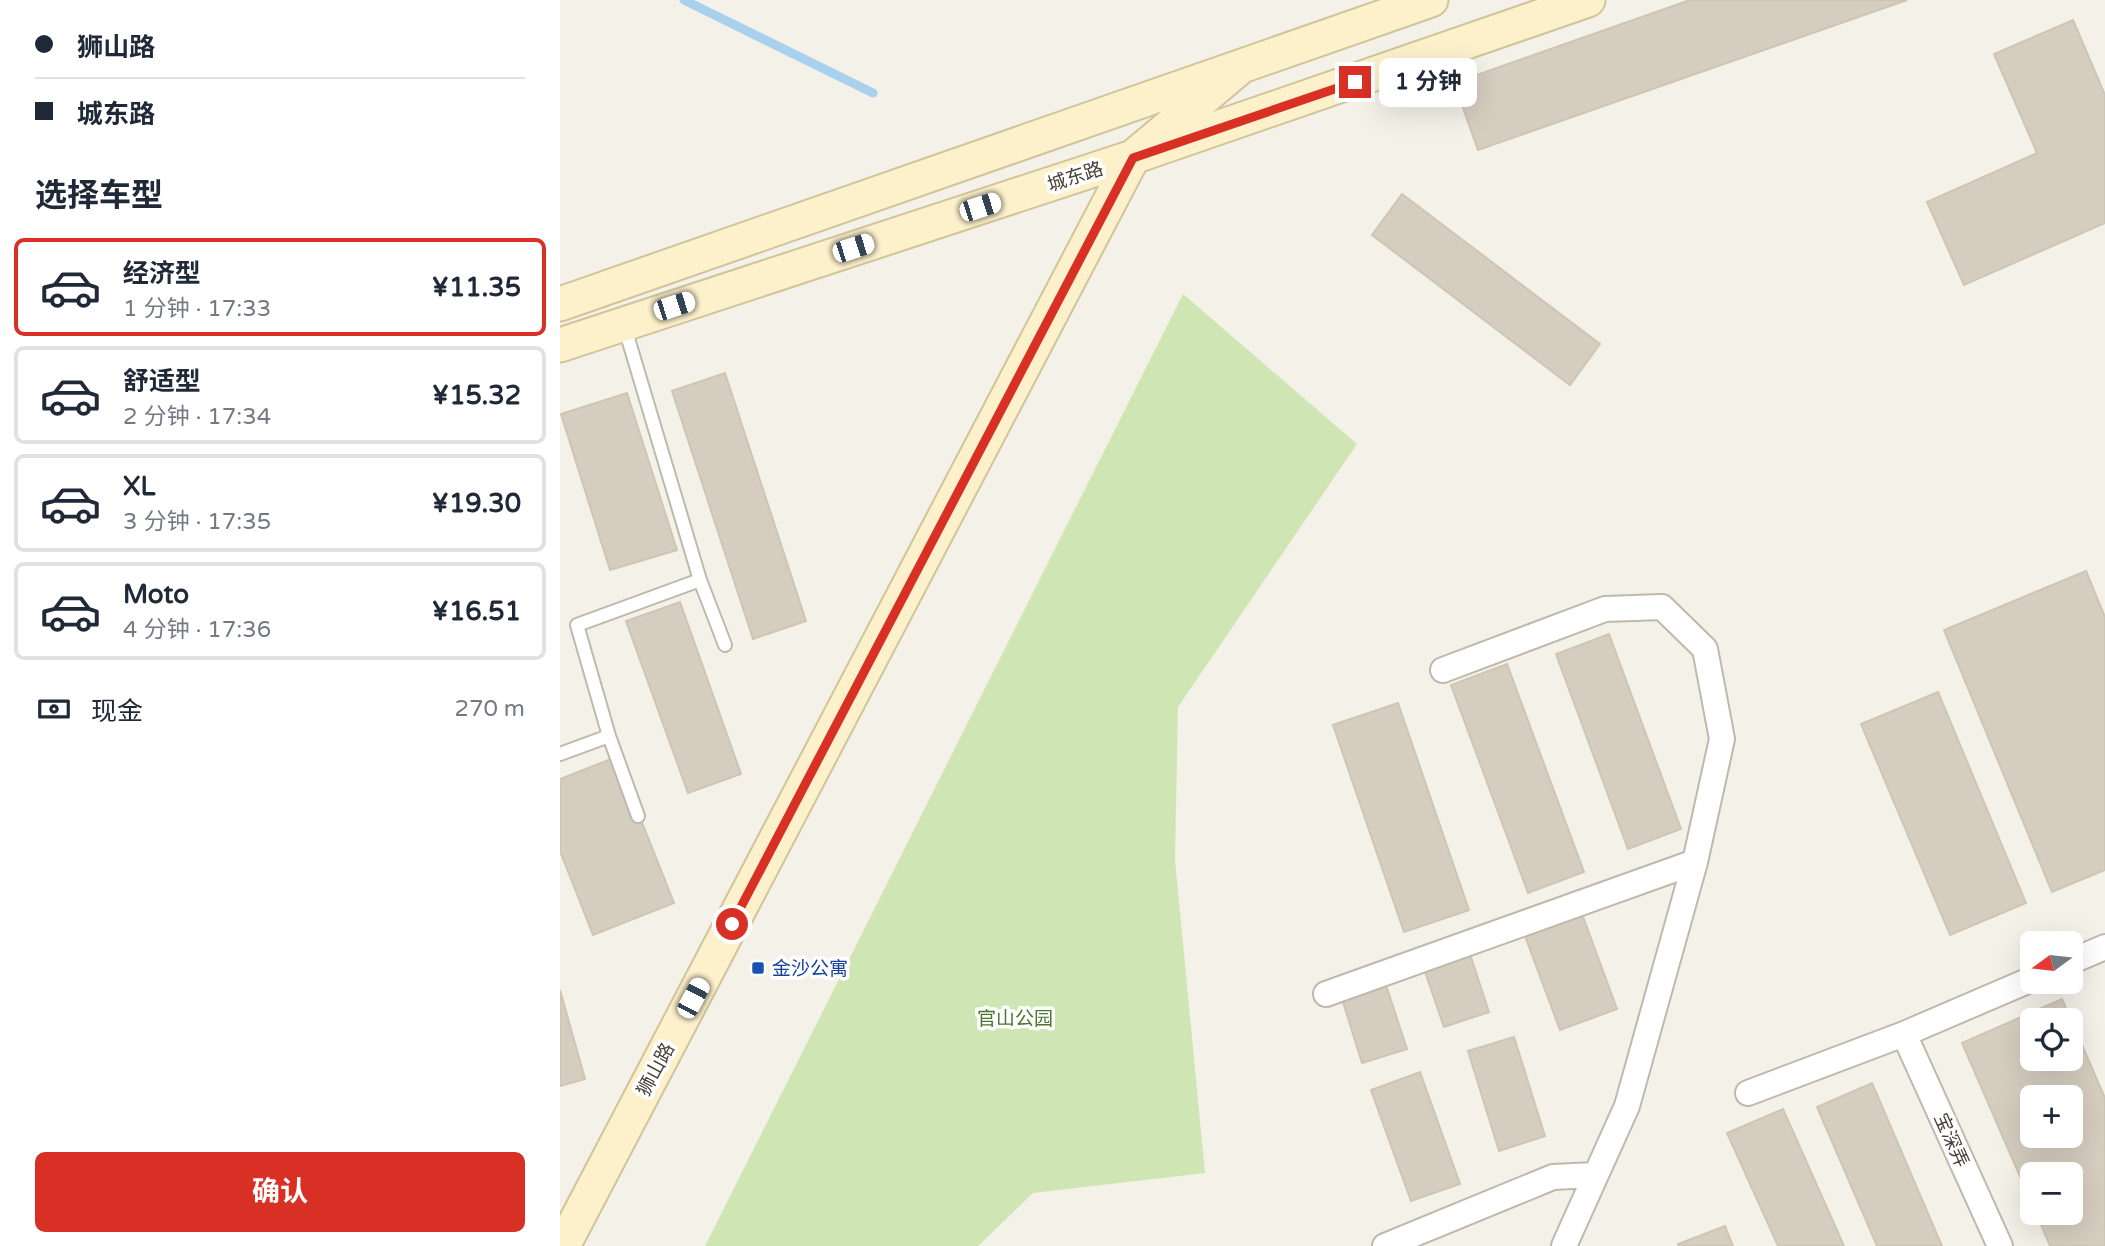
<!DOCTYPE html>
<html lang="zh">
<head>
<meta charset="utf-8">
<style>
	:root { --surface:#fff; --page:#f6f6f7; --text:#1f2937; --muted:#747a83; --line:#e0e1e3; --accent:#d93025 }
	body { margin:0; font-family:"Varela Round","Noto Sans SC",sans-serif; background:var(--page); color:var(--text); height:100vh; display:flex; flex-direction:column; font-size:26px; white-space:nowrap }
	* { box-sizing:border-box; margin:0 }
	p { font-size:23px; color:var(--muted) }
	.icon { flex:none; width:38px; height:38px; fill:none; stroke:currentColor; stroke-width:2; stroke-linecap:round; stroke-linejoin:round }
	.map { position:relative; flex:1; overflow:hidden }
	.details { display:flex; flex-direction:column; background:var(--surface); width:560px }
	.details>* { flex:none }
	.top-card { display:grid; align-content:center; height:154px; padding:0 35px; background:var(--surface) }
	.needle { width:46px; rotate:255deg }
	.buttons { position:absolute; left:1460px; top:931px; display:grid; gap:14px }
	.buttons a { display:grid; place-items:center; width:63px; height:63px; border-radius:10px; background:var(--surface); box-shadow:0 7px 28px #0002; font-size:35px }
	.end { position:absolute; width:32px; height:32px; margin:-16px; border:9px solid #d93025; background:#fff; box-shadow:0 0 0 4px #fff }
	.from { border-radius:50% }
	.bubble { position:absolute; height:49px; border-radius:10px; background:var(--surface); box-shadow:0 7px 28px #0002; font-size:23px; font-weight:700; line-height:49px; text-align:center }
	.car { position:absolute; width:21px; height:42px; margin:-21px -10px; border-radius:9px; box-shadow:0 0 5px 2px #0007; background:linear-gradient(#fff 24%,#345 0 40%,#fff 0 76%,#345 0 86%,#fff 0) }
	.top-card b { display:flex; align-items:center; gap:24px; height:66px; font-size:26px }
	.top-card b+b { border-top:2px solid var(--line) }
	.top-card i { width:18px; height:18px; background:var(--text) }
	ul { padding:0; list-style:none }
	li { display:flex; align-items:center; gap:21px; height:98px; margin:0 14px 10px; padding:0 21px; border:4px solid var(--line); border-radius:10px }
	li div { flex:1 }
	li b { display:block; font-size:26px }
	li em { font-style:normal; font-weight:700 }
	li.current { border-color:var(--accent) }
	li>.icon { width:63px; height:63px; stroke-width:1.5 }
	h2 { padding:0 35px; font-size:32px; line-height:84px }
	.pay { display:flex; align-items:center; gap:18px; height:77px; padding:0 35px; font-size:26px }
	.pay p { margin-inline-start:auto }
	.button { display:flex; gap:14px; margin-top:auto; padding:14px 35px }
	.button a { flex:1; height:80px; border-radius:10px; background:var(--accent); color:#fff; font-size:28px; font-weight:700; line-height:80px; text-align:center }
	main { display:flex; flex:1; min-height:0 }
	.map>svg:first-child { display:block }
	.green { fill:#cfe6b4 }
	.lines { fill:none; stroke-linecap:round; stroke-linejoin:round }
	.stream { stroke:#a9d0ed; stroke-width:9 }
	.building { fill:#d5cdbf; stroke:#cfc5b3; stroke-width:2; fill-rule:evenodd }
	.lane-casing { stroke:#bfb9ac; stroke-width:16 }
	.street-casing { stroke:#bfb9ac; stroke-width:28 }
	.secondary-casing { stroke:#d1c49b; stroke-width:37 }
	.lane { stroke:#fff; stroke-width:12 }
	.street { stroke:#fff; stroke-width:24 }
	.secondary { stroke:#fcf1cb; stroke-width:33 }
	.route { stroke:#d93025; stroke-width:9 }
	.transit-dot { fill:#1a4fb4; stroke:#fff; stroke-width:2.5 }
	.labels { text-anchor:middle; stroke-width:7; stroke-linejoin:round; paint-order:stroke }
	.street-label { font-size:19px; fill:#474238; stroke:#fff }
	.transit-label { font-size:19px; fill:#164399; stroke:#fff; text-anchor:start }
	.park-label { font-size:19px; fill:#48772d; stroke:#fff }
</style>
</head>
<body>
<main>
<section class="details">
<div class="top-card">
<b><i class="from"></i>狮山路</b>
<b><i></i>城东路</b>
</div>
<h2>选择车型</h2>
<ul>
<li class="current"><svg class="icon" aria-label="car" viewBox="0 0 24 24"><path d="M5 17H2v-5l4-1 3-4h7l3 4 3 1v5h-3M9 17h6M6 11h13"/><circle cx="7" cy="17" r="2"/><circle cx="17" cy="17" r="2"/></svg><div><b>经济型</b><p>1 分钟 · 17:33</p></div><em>¥11.35</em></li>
<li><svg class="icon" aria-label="car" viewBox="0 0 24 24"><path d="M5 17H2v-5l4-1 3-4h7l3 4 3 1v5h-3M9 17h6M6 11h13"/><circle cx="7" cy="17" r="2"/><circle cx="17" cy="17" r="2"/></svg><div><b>舒适型</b><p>2 分钟 · 17:34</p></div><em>¥15.32</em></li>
<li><svg class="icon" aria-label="car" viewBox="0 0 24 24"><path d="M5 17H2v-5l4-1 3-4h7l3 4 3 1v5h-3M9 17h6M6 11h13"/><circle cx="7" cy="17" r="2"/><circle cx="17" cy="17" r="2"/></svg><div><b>XL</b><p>3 分钟 · 17:35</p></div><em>¥19.30</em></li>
<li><svg class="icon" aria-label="car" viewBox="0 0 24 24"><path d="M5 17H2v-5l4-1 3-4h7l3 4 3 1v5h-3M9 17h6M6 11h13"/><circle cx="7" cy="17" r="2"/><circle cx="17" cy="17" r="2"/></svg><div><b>Moto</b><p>4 分钟 · 17:36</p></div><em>¥16.51</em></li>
</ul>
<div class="pay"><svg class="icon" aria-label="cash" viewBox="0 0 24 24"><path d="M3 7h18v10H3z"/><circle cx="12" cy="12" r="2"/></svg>现金<p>270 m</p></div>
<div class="button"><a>确认</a></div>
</section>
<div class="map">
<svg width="1545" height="1246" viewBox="0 0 1545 1246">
	<rect width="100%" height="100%" fill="#f4f1e9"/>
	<path class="green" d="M623,294L797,444L618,707L615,860L645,1173L473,1193L418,1246H145Z"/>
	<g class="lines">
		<path class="stream" d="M124,0L313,93"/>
	</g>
	<path class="building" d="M1130,0H1347L918,150L894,83Z
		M1513,20L1545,95V223L1404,285L1367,202L1477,153L1434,54Z
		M842,194L1040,344L1010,385L812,235Z
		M165,373L246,621L193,639L112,391Z
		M67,393L117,550L50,570L1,414Z
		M1526,571L1545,617V870L1492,892L1384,630Z
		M120,602L181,774L128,793L66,621Z
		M1049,634L1121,829L1068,849L996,654Z
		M947,664L1024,872L968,893L891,685Z
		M1378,692L1466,903L1390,935L1301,724Z
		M838,703L909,910L844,932L773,725Z
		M56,757L114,903L33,935L0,851V779Z
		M1022,914L1057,1009L1000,1030L965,936Z
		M910,954L929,1012L884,1027L864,969Z
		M826,985L847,1049L802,1063L782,999Z
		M0,990L25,1079L0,1086Z
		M1502,999L1545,1098V1246H1490L1476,1213H1510V1174H1472V1204L1402,1043ZM1472,1020H1510V1059H1472ZM1472,1097H1510V1136H1472Z
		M954,1037L985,1136L939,1151L908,1051Z
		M860,1072L900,1184L851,1201L811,1090Z
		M1312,1083L1382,1246H1317L1257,1107Z
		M1223,1109L1284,1246H1218L1167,1133Z
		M1165,1226L1173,1246H1119L1118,1244Z"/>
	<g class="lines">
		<g class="lane-casing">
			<path id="lane" d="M64,325L140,580L165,645
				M0,754L49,736
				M78,816L49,736L17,625L140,580"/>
		</g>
		<g class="street-casing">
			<path id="street" d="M883,670L1045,609L1102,607L1145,649L1162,739L1135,862L1067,1106L1004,1246
				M1510,962L1545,947
				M766,994L1135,862
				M1344,1034L1440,1246
				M1188,1093L1344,1034L1472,979
				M825,1246L993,1177L1034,1175"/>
		</g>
		<g class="secondary-casing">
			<path id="secondary" d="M0,304L871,0
				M0,345L573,157L1028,0
				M3,1246L573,157L677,70"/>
		</g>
		<use href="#lane" class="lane"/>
		<use href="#street" class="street"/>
		<use href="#secondary" class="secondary"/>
	</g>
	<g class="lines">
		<path class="route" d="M172,924L573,158L795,82"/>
	</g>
	<rect class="transit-dot" x="191" y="961" width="14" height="14" rx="3.5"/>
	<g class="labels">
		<g class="street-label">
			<text transform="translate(515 176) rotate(-18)" y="7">城东路</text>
			<text transform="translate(95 1069) rotate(-62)" y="7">狮山路</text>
			<text transform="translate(1392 1140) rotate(66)" y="7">宝深弄</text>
		</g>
		<g class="transit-label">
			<text x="212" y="975">金沙公寓</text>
		</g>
		<g class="park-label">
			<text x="455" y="1025">官山公园</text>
		</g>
	</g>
</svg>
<div class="buttons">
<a><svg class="needle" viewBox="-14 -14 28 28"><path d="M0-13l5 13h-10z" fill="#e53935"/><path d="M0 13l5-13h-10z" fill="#747a83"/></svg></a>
<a><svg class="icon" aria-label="locate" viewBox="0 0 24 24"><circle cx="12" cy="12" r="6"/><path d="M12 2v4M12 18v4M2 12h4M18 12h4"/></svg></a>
<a>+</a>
<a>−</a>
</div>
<i class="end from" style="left:172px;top:924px"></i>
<i class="end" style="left:795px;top:82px"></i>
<div class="bubble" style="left:819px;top:58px;width:98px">1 分钟</div>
<i class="car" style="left:420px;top:207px;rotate:72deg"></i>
<i class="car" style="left:293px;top:248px;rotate:72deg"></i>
<i class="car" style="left:114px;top:306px;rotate:72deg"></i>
<i class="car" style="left:133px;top:998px;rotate:28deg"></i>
</div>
</main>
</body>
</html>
